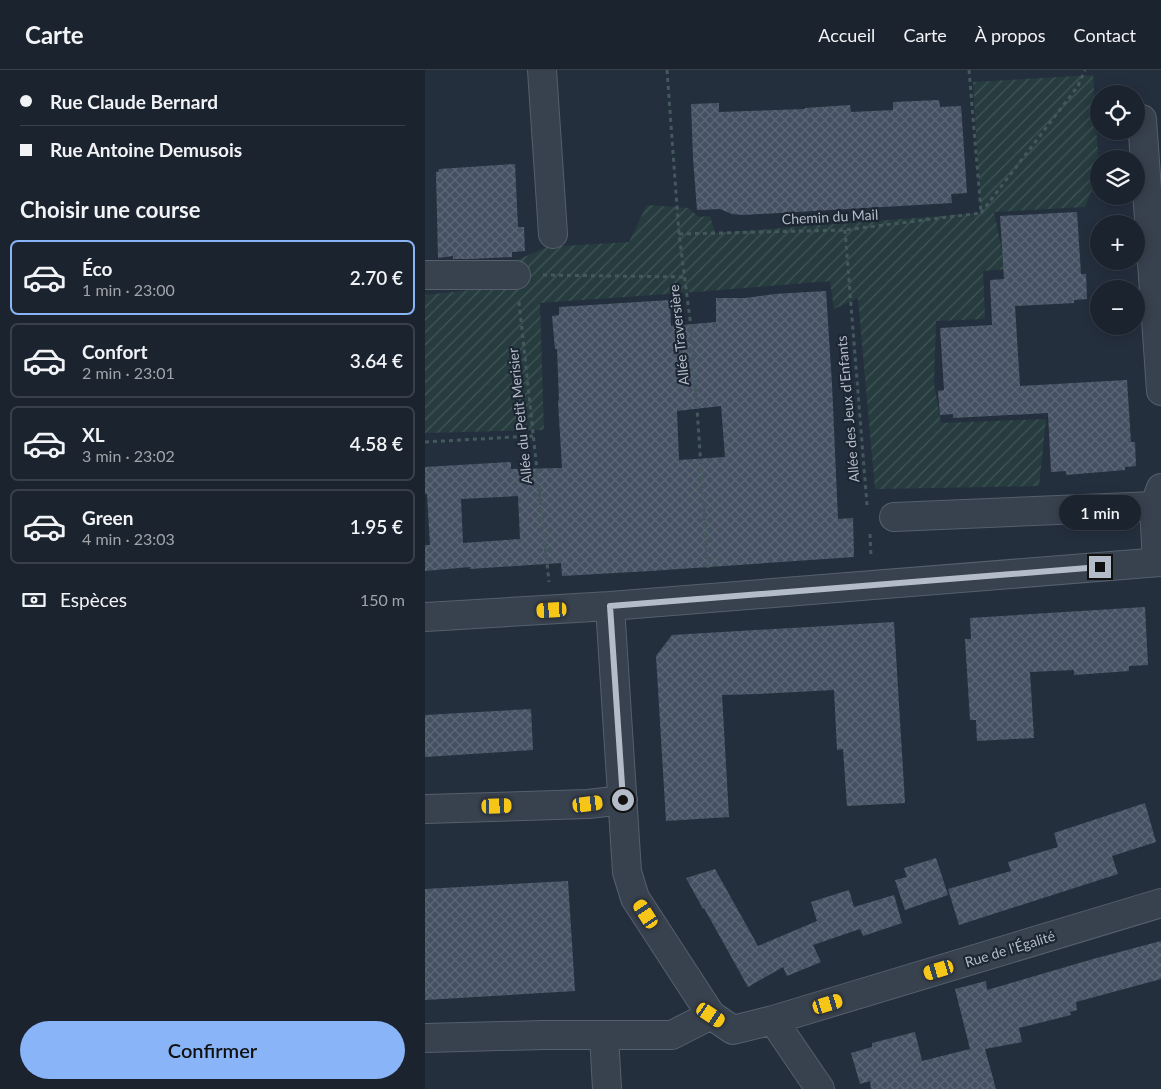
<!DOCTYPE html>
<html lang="fr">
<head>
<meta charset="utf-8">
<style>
	:root { --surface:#1b232e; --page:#282f3a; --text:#f1f3f6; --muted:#a0a4aa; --line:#39404a; --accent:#8ab4f8 }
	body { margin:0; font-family:Lato,sans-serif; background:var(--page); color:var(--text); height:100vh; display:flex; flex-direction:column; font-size:19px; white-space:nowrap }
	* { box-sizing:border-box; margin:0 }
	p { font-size:16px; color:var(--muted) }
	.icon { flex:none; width:28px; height:28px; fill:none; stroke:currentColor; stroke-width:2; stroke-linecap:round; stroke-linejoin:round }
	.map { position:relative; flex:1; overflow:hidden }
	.side { display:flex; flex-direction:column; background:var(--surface); width:425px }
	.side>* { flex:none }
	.guide { display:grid; align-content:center; height:110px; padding:0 20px; background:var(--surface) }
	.buttons { position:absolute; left:665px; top:15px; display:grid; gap:10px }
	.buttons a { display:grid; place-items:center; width:55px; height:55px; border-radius:50%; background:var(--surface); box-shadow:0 2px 12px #0003,0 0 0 1px var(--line); font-size:25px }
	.end { position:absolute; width:22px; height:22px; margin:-11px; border:6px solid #b4bcc9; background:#111; box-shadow:0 0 0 2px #111 }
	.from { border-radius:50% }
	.bubble { position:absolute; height:35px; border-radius:18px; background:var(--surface); box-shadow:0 2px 12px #0003,0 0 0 1px var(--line); font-size:16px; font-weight:600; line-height:35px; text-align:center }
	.car { position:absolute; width:15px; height:30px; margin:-15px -8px; border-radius:6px; box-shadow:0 0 4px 1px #0007; background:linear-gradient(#f5c518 24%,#345 0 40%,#f5c518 0 76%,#345 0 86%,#f5c518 0) }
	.guide b { display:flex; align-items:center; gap:18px; height:48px; font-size:19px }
	.guide b+b { border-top:1px solid var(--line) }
	.guide i { width:12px; height:12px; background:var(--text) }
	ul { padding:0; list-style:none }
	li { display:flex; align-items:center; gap:15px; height:75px; margin:0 10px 8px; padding:0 10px; border:2px solid var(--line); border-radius:8px }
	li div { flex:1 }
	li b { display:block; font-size:19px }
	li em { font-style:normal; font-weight:600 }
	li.current { border-color:var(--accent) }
	li>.icon { width:45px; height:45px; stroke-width:1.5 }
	h2 { padding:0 20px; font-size:22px; line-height:60px }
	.pay { display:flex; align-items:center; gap:12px; height:55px; padding:0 20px; font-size:19px }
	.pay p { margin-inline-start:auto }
	.cta { display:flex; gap:10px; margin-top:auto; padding:10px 20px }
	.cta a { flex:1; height:58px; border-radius:30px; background:var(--accent); color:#111; font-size:20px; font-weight:600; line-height:58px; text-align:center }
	header { display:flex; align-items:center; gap:30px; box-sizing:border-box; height:70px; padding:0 25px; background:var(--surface); border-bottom:1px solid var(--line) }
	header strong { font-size:24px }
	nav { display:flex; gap:28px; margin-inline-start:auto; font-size:18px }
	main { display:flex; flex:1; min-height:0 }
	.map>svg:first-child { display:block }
	.garden { fill:url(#garden-furrows) }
	.building { fill:url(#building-cross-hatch); fill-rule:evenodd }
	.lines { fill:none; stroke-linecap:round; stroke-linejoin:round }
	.minor-casing { stroke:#565f6c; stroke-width:30 }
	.path { stroke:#44595c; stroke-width:3; stroke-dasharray:4 4; stroke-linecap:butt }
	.minor { stroke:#38414e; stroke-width:28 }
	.route { stroke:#b4bcc9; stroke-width:6 }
	.labels { text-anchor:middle; stroke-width:4.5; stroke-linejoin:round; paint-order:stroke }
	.street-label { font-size:14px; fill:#b4bcc9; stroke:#1d2633 }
</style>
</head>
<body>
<header>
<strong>Carte</strong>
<nav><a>Accueil</a><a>Carte</a><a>À propos</a><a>Contact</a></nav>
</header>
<main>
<section class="side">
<div class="guide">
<b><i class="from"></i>Rue Claude Bernard</b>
<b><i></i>Rue Antoine Demusois</b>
</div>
<h2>Choisir une course</h2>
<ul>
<li class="current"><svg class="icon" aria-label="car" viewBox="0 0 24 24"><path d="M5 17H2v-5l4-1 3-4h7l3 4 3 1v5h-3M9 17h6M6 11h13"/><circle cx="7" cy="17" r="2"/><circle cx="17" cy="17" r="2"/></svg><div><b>Éco</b><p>1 min · 23:00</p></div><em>2.70 €</em></li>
<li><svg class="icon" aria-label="car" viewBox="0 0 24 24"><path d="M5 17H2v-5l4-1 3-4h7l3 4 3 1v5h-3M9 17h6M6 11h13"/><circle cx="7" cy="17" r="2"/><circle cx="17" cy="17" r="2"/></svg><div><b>Confort</b><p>2 min · 23:01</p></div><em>3.64 €</em></li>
<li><svg class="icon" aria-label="car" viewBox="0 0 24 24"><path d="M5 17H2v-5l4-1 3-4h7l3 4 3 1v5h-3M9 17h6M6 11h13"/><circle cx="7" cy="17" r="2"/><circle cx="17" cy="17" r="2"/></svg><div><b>XL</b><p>3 min · 23:02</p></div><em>4.58 €</em></li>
<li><svg class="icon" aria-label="car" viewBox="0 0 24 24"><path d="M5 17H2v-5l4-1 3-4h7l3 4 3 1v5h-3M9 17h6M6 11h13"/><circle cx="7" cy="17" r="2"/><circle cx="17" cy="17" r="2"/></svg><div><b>Green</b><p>4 min · 23:03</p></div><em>1.95 €</em></li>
</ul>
<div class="pay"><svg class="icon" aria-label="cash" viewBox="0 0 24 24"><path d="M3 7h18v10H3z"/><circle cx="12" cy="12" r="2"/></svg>Espèces<p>150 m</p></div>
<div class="cta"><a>Confirmer</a></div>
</section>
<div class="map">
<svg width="736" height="1019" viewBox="0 0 736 1019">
	<defs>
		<pattern id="garden-furrows" width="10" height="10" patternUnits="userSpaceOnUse" patternTransform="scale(1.25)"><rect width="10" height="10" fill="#263c3f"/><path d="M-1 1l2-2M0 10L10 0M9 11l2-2" fill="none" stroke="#435659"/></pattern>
		<pattern id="building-cross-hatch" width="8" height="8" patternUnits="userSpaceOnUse" patternTransform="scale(1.25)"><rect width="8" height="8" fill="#455162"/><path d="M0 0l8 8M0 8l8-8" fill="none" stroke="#5d6877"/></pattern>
	</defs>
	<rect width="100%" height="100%" fill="#242f3e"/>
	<path class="garden" d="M668,5L674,102L660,137L569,142L581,199L558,201L560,249L511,251L509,313L516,353L621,349L614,416L450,419L433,228L409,239L405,211L270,222L115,233L119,360L0,363V225L73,217L71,199L122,177L204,172L222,135L263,138L274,147L285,146L290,163L556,143L548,12Z"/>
	<path class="building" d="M514,30L515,37L536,36L542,123L526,124L527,133L318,145L307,144L295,139L272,140L268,88L266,34L294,33V42L380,39V38L425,35L426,42L468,40V32Z
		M90,94L93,157H99L100,181L87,182V187L45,189H28V186L13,188L11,102H13L14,99Z
		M652,142L656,204H661L662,229L649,230V233L590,236L595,316L702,310L706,372H710L711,396L700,397V400L641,405V401L626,402L623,343L528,348V344L515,345L513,321L519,320L515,258L567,255L565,210L579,209L575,146Z
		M401,221L407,314L413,449L428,448L429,487L225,501L137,506L136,493L45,499V497L0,501V475H5L2,424H0V397L86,392V399L137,398L133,331L134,330L132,279H130L127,246L134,245V237L245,230L246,256L291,252V228H320L350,224ZM296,336L300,387L254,390L252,341ZM93,426L95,469L38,473L36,429Z
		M720,537L723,595L704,596V601L649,605V600L605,602L609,668L552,671L551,650H545L540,569H546L545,548Z
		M469,552L480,733L422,736L418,679L412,680L409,620L333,624L297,625L304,747L241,751L231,586L247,565Z
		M106,639L108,680L0,687V645Z
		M720,733L731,772L687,786L693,804L534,855L523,819L586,801L583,792L633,777L629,763Z
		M511,788L523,825L480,840L470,810L482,807L479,798Z
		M290,799L333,876L392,851L386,832L424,820L429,837L469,825L477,853L438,866L435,859L388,875L396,892L362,906L358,897L323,917L279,838L278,839L261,808Z
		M143,811L150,921L0,930V819Z
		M736,871V909L651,932L652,940L645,942L646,945L594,958L597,972L560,979L571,1019H446L445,1011L435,1014L426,983L447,977V973L490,962L497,991L545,979L530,919L561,911L562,920L668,889Z"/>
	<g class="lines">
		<g class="minor-casing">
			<path id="minor" d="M117,0L128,164
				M717,49L736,321
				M0,205H91
				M469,447L729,436
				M732,492L729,436L736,418
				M185,536L202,802L210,828L286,945L308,960L348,950L395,1019
				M0,547L185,536L736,492
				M0,739L163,734L198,730
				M348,950L736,833
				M179,965L182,1019
				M0,968L119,965H247L286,945"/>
		</g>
		<path class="path" d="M242,0L254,164L267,265L283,500
			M544,0L556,142
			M556,143L653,16L660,0
			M420,160L442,435
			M254,164L420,160L556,143
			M118,205L260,207
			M94,232L124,512
			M0,372L108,366
			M445,464L446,487"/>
		<use href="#minor" class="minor"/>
	</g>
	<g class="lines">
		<path class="route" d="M198,730L185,536L675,497"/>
	</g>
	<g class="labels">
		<g class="street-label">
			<text transform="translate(405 147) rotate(-3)" y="5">Chemin du Mail</text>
			<text transform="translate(254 265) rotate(-96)" y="5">Allée Traversière</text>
			<text transform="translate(423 339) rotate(-95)" y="5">Allée des Jeux d'Enfants</text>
			<text transform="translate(95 346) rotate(-96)" y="5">Allée du Petit Merisier</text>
			<text transform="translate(585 879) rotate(-17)" y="5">Rue de l'Égalité</text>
		</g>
	</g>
</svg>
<div class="buttons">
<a><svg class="icon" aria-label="locate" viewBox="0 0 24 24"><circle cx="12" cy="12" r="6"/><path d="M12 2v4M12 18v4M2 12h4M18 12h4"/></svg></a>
<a><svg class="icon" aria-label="layers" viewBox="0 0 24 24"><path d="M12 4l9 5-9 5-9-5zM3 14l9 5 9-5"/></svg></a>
<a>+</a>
<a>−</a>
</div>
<i class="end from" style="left:198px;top:730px"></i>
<i class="end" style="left:675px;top:497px"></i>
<div class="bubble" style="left:634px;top:425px;width:82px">1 min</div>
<i class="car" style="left:127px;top:540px;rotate:267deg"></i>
<i class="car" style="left:163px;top:734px;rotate:83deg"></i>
<i class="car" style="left:72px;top:736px;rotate:88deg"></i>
<i class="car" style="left:221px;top:844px;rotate:327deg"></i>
<i class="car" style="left:514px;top:900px;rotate:253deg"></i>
<i class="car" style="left:403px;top:934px;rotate:73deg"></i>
<i class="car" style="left:286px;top:945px;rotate:124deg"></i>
</div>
</main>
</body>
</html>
